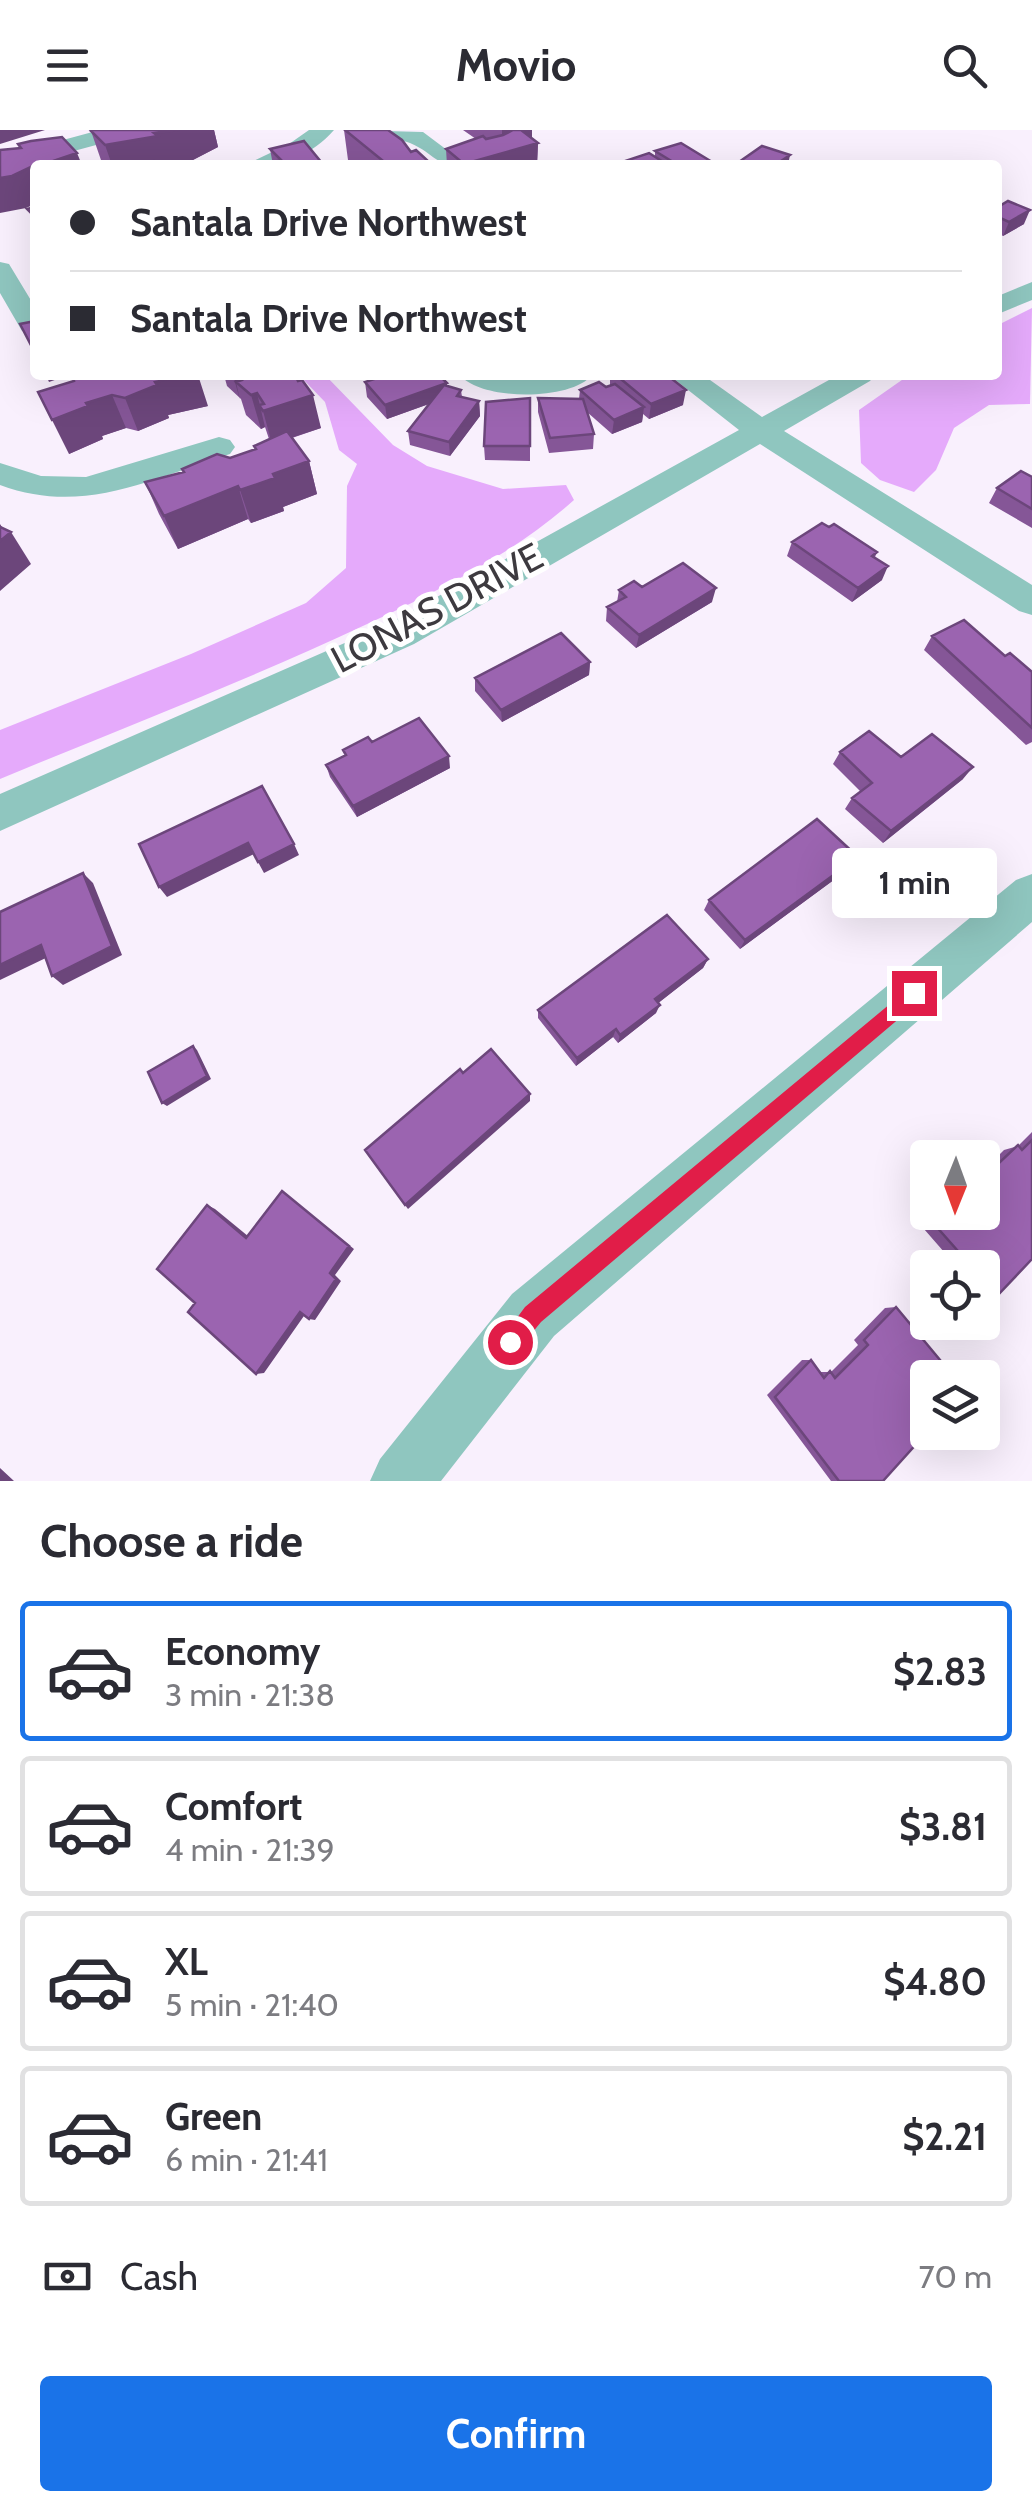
<!DOCTYPE html>
<html lang="en">
<head>
<meta charset="utf-8">
<style>
	:root { --surface:#fff; --page:#f7f7f7; --text:#2b2b33; --muted:#7c7c81; --line:#e1e1e2; --accent:#1a73e8 }
	body { margin:0; font-family:Cabin,sans-serif; background:var(--page); color:var(--text); height:100vh; display:flex; flex-direction:column; font-size:38px; white-space:nowrap }
	* { box-sizing:border-box; margin:0 }
	p { font-size:32px; color:var(--muted) }
	.icon { flex:none; width:55px; height:55px; fill:none; stroke:currentColor; stroke-width:2; stroke-linecap:round; stroke-linejoin:round }
	.map { position:relative; height:1351px; overflow:hidden }
	.panel { display:flex; flex-direction:column; background:var(--surface); flex:1 }
	.panel>* { flex:none }
	.guide { position:absolute; left:30px; top:30px; width:972px; height:220px; border-radius:10px; box-shadow:0 10px 40px #0002; display:grid; align-content:center; height:220px; padding:0 40px; background:var(--surface) }
	.needle { width:65px; rotate:181deg }
	.fabs { position:absolute; left:910px; top:1010px; display:grid; gap:20px }
	.fabs a { display:grid; place-items:center; width:90px; height:90px; border-radius:10px; background:var(--surface); box-shadow:0 10px 40px #0002; font-size:50px }
	.end { position:absolute; width:45px; height:45px; margin:-22px; border:12px solid #e11d48; background:#fff; box-shadow:0 0 0 5px #fff }
	.from { border-radius:50% }
	.bubble { position:absolute; height:70px; border-radius:10px; background:var(--surface); box-shadow:0 10px 40px #0002; font-size:32px; font-weight:700; line-height:70px; text-align:center }
	.guide b { display:flex; align-items:center; gap:35px; height:95px; font-size:38px }
	.guide b+b { border-top:2px solid var(--line) }
	.guide i { width:25px; height:25px; background:var(--text) }
	ul { padding:0; list-style:none }
	li { display:flex; align-items:center; gap:30px; height:140px; margin:0 20px 15px; padding:0 20px; border:5px solid var(--line); border-radius:10px }
	li div { flex:1 }
	li b { display:block; font-size:38px }
	li em { font-style:normal; font-weight:700 }
	li.on { border-color:var(--accent) }
	li>.icon { width:90px; height:90px; stroke-width:1.5 }
	h2 { padding:0 40px; font-size:45px; line-height:120px }
	.pay { display:flex; align-items:center; gap:25px; height:110px; padding:0 40px; font-size:38px }
	.pay p { margin-inline-start:auto }
	.cta { display:flex; gap:20px; margin-top:auto; padding:20px 40px }
	.cta a { flex:1; height:115px; border-radius:10px; background:var(--accent); color:#fff; font-size:40px; font-weight:700; line-height:115px; text-align:center }
	header { display:flex; justify-content:space-between; align-items:center; height:130px; padding:0 40px; background:var(--surface); font-size:45px; font-weight:700 }
	.map>svg:first-child { display:block }
	.forest { fill:#e5aafb }
	.lines { fill:none; stroke-linecap:round; stroke-linejoin:round }
	.minor { fill:#8fc6bf; fill-rule:evenodd }
	.wall { fill:#855697 }
	.shaded-wall { fill:#6c467b }
	.building { fill:#9b64b0; stroke:#6c467b; stroke-width:2.5 }
	.route { fill:#e11d48 }
	.labels { text-anchor:middle; stroke-width:10; stroke-linejoin:round; paint-order:stroke }
	.street-label { font-size:38px; fill:#3d3a3f; stroke:#fff }
</style>
</head>
<body>
<header><svg class="icon" aria-label="menu" viewBox="0 0 24 24"><path d="M4 6h16M4 12h16M4 18h16"/></svg>Movio<svg class="icon" aria-label="search" viewBox="0 0 24 24"><circle cx="10" cy="10" r="6"/><path d="M15 15l6 6"/></svg></header>
<div class="map">
<svg width="1032" height="1351" viewBox="0 0 1032 1351">
	<rect width="100%" height="100%" fill="#f9f0fd"/>
	<path class="forest" d="M1032,178L1030,274L989,275L954,298L936,340L914,362L880,350L861,333L859,280L909,245H998V195Z
		M299,245H325L393,315L427,336L503,359L566,355L574,370C514,424 438,461 365,495C246,551 122,598 0,649V600L191,524L306,473L346,438L347,356L357,334L339,320L325,272Z"/>
	<g class="lines">
		<path class="minor" d="M100,0H136L133,5L0,41V27Z
			M309,0H334C310,28 279,35 245,35L289,14Z
			M348,0L423,2L467,35C430,35 438,25 410,13C391,6 363,14 348,0Z
			M0,132L9,134L35,177V203L22,201L0,163Z
			M1032,152V170L998,184V166Z
			M460,245H592C571,271 481,271 460,245Z
			M669,245H703L762,287L838,245H875L870,251L784,301L1032,455V485L1019,481L760,314L414,514L0,701V664L388,494L739,300Z
			M219,307L230,310L235,317L230,324C150,349 84,386 0,355V333L41,346L86,347Z
			M1032,744V792L554,1206L441,1351H370L380,1329L512,1164L1016,750Z"/>
	</g>
	<path class="wall" d="M94,0H214L218,17L191,31L166,35H104L102,33L91,1Z
		M344,0L411,22L428,35H354L348,30Z
		M463,0H532V8L538,13L537,35H447L446,19L476,9Z
		M270,19L322,33L330,35H273Z
		M655,21L717,35H622V32L655,27Z
		M998,77L1024,94L1003,106L998,103Z
		M224,245H295L321,298L292,308L309,331L317,364L283,377L284,381L251,393L248,389L178,419L159,384L145,352L184,343L255,319L254,316L269,309L265,297L261,299L246,285L241,269L227,256Z
		M360,245H444L447,256L461,260L462,267L479,271L480,286L450,326L410,315L408,301L429,274L387,289L367,267L365,252L379,247L377,245L364,250Z
		M610,245H667L683,275L649,289L643,284L642,292L612,304L587,282L594,304L593,319L549,323L538,282V268L579,269L580,260L610,256Z
		M74,251L208,276L168,285L169,288L138,301L126,298L102,306L103,309L69,324Z
		M530,268V331L485,330L484,316Z
		M1032,347V398L989,373L997,358Z
		M792,412L877,422L875,427L882,450L852,472L787,426Z
		M642,457L712,472L636,518L606,491L607,477L617,472L619,460Z
		M932,506L1005,526L1032,542V612L1026,615L924,520Z
		M590,532L589,545L502,592L475,561V548Z
		M372,612L450,638L357,687L330,647L326,635L345,625L343,620Z
		M840,622L901,627L963,649L883,713L845,679L852,668L861,662L833,634Z
		M850,738L740,819L704,780L709,770Z
		M708,829L703,838L658,873L656,883L618,913L613,907L576,936L538,888V880Z
		M1032,1002V1129L998,1165L984,1166L982,1165V1138H958L924,1099L940,1082H982V1042L1004,1020L1018,1016Z
		M896,1177L883,1351H831L767,1265L802,1230H811L820,1242H831L858,1215L854,1210L885,1178Z"/>
	<path class="shaded-wall" d="M0,0H45L0,14Z
		M179,0H214L218,17L191,31L166,35H112L105,15L154,3Z
		M502,0H532V15L538,13L537,35H464L502,23Z
		M77,23L82,35H52L50,32Z
		M790,25L788,35H775Z
		M35,36V74L26,78L0,83V48Z
		M1030,80L1024,94L1003,106L1009,92Z
		M46,245H69L49,252Z
		M187,245H198L208,276L168,285L169,288L138,301L125,268L155,252Z
		M233,245H240L243,258L236,252L240,270Z
		M364,245H377L364,250Z
		M447,253L448,267L387,289L385,275Z
		M686,260L683,275L649,289L651,274Z
		M257,263L265,297L261,299L251,265Z
		M112,265L126,298L102,306L103,309L69,324L52,290L86,273Z
		M313,265L321,298L272,314L263,281Z
		M479,271L480,286L450,326L449,312Z
		M644,277L642,292L612,304L614,290Z
		M309,331L317,364L283,377L284,381L251,393L240,360L273,344Z
		M238,356L248,389L178,419L164,386Z
		M0,394L7,405L11,402L31,434L0,461Z
		M888,436L882,450L852,472L858,458Z
		M716,458L712,472L636,518L639,505Z
		M590,532L589,545L502,592L501,580Z
		M449,626L450,638L357,687L353,676Z
		M973,637L963,649L883,713L891,701Z
		M248,713L254,724L167,767L159,757Z
		M294,714L299,725L264,743L258,732Z
		M858,727L850,738L740,819L745,810Z
		M83,743L93,753L122,825L63,855L52,846Z
		M41,815L52,825L0,850V835Z
		M708,829L703,838L652,878L655,869Z
		M660,875L656,883L618,913L620,905Z
		M616,899L613,907L576,936L577,928Z
		M193,916L197,920L211,949L167,976L162,973Z
		M530,964V971L408,1079L405,1075Z
		M288,1066L354,1119L335,1145L341,1151L315,1190L309,1189L330,1143Z
		M207,1075L215,1079L254,1111L246,1108Z
		M300,1182L306,1183L264,1243L256,1244Z
		M0,1338L14,1351H0Z"/>
	<path class="building" d="M94,0H179L154,3L158,6L105,15L91,1Z
		M345,0H388L402,10L411,22L416,20L428,31L412,35H388Z
		M513,0H521L538,13L464,34L446,19L483,6L486,9L503,5Z
		M62,7L77,23L50,32L53,35H35L12,46L0,48V20L21,18L18,14L31,11Z
		M304,11L322,33L326,32L330,35H279L274,32L281,30L270,19Z
		M681,13L717,35H678L655,21Z
		M762,16L790,25L775,35L736,34Z
		M649,23L668,35H627L622,32Z
		M154,31L157,35H139Z
		M1008,71L1030,80L1009,92L998,87V77Z
		M35,77V87L27,79Z
		M35,191V218L33,219L20,194Z
		M81,245H187L155,252L157,255L125,268L112,265L86,273L88,276L52,290L38,262L74,251L73,248Z
		M243,245H295L298,251L302,250L313,265L263,281L259,275L264,274L257,263L251,265L236,252L242,250L240,246Z
		M386,245H439L447,253L385,275L365,252Z
		M616,245H667L686,260L651,274Z
		M599,252L606,257L615,254L644,277L614,290L580,260Z
		M444,255L461,260L457,266L479,271L449,312L408,301Z
		M530,268V316H484L486,272Z
		M538,268L583,269L594,304L550,308Z
		M287,301L309,331L273,344L275,348L240,360L238,356L164,386L145,352L184,342L182,339L217,324L230,328L256,319L254,316Z
		M1021,341L1032,347V379L997,358Z
		M822,393L829,397L834,394L877,422L872,426L888,436L858,458L792,412Z
		M0,397L11,402L0,411Z
		M683,433L716,458L639,505L607,477L626,467L619,460L634,451L642,457Z
		M964,490L1005,526L1010,523L1032,542V598L932,506Z
		M561,503L590,532L501,580L475,548Z
		M419,588L449,626L353,676L326,635L346,625L343,620L368,607L372,612Z
		M869,601L901,627L932,604L973,637L891,701L852,668L872,653L840,622Z
		M262,656L294,714L258,732L248,713L159,757L139,714Z
		M817,689L858,727L745,810L709,770Z
		M83,743L112,816L52,846L41,815L0,835V782Z
		M667,785L708,829L655,869L660,875L620,905L616,899L577,928L538,880Z
		M193,916L207,946L162,973L148,942Z
		M491,919L530,964L405,1075L365,1020L460,939L463,943Z
		M1032,1010V1129L998,1165L982,1148V1138H973L935,1095L948,1082H982V1049L1018,1015L1022,1020Z
		M282,1061L349,1116L330,1143L336,1149L309,1189L300,1182L256,1244L188,1182L195,1173L157,1139L207,1075L246,1108Z
		M896,1177L955,1248H928V1301L883,1351H839L775,1267L811,1230L824,1248L830,1241L835,1248L868,1215L864,1210Z"/>
	<path class="route" d="M914,854L924,863L921,870L541,1192L518,1220L510,1223L502,1220L499,1212L525,1177Z"/>
	<g class="labels">
		<g class="street-label">
			<text transform="translate(437 478) rotate(-28)" y="13">LONAS DRIVE</text>
		</g>
	</g>
</svg>
<div class="fabs">
<a><svg class="needle" viewBox="-14 -14 28 28"><path d="M0-13l5 13h-10z" fill="#e53935"/><path d="M0 13l5-13h-10z" fill="#7c7c81"/></svg></a>
<a><svg class="icon" aria-label="locate" viewBox="0 0 24 24"><circle cx="12" cy="12" r="6"/><path d="M12 2v4M12 18v4M2 12h4M18 12h4"/></svg></a>
<a><svg class="icon" aria-label="layers" viewBox="0 0 24 24"><path d="M12 4l9 5-9 5-9-5zM3 14l9 5 9-5"/></svg></a>
</div>
<i class="end from" style="left:510px;top:1212px"></i>
<i class="end" style="left:914px;top:863px"></i>
<div class="bubble" style="left:832px;top:718px;width:165px">1 min</div>
<div class="guide">
<b><i class="from"></i>Santala Drive Northwest</b>
<b><i></i>Santala Drive Northwest</b>
</div>
</div>
<section class="panel">
<h2>Choose a ride</h2>
<ul>
<li class="on"><svg class="icon" aria-label="car" viewBox="0 0 24 24"><path d="M5 17H2v-5l4-1 3-4h7l3 4 3 1v5h-3M9 17h6M6 11h13"/><circle cx="7" cy="17" r="2"/><circle cx="17" cy="17" r="2"/></svg><div><b>Economy</b><p>3 min · 21:38</p></div><em>$2.83</em></li>
<li><svg class="icon" aria-label="car" viewBox="0 0 24 24"><path d="M5 17H2v-5l4-1 3-4h7l3 4 3 1v5h-3M9 17h6M6 11h13"/><circle cx="7" cy="17" r="2"/><circle cx="17" cy="17" r="2"/></svg><div><b>Comfort</b><p>4 min · 21:39</p></div><em>$3.81</em></li>
<li><svg class="icon" aria-label="car" viewBox="0 0 24 24"><path d="M5 17H2v-5l4-1 3-4h7l3 4 3 1v5h-3M9 17h6M6 11h13"/><circle cx="7" cy="17" r="2"/><circle cx="17" cy="17" r="2"/></svg><div><b>XL</b><p>5 min · 21:40</p></div><em>$4.80</em></li>
<li><svg class="icon" aria-label="car" viewBox="0 0 24 24"><path d="M5 17H2v-5l4-1 3-4h7l3 4 3 1v5h-3M9 17h6M6 11h13"/><circle cx="7" cy="17" r="2"/><circle cx="17" cy="17" r="2"/></svg><div><b>Green</b><p>6 min · 21:41</p></div><em>$2.21</em></li>
</ul>
<div class="pay"><svg class="icon" aria-label="cash" viewBox="0 0 24 24"><path d="M3 7h18v10H3z"/><circle cx="12" cy="12" r="2"/></svg>Cash<p>70 m</p></div>
<div class="cta"><a>Confirm</a></div>
</section>
</body>
</html>
